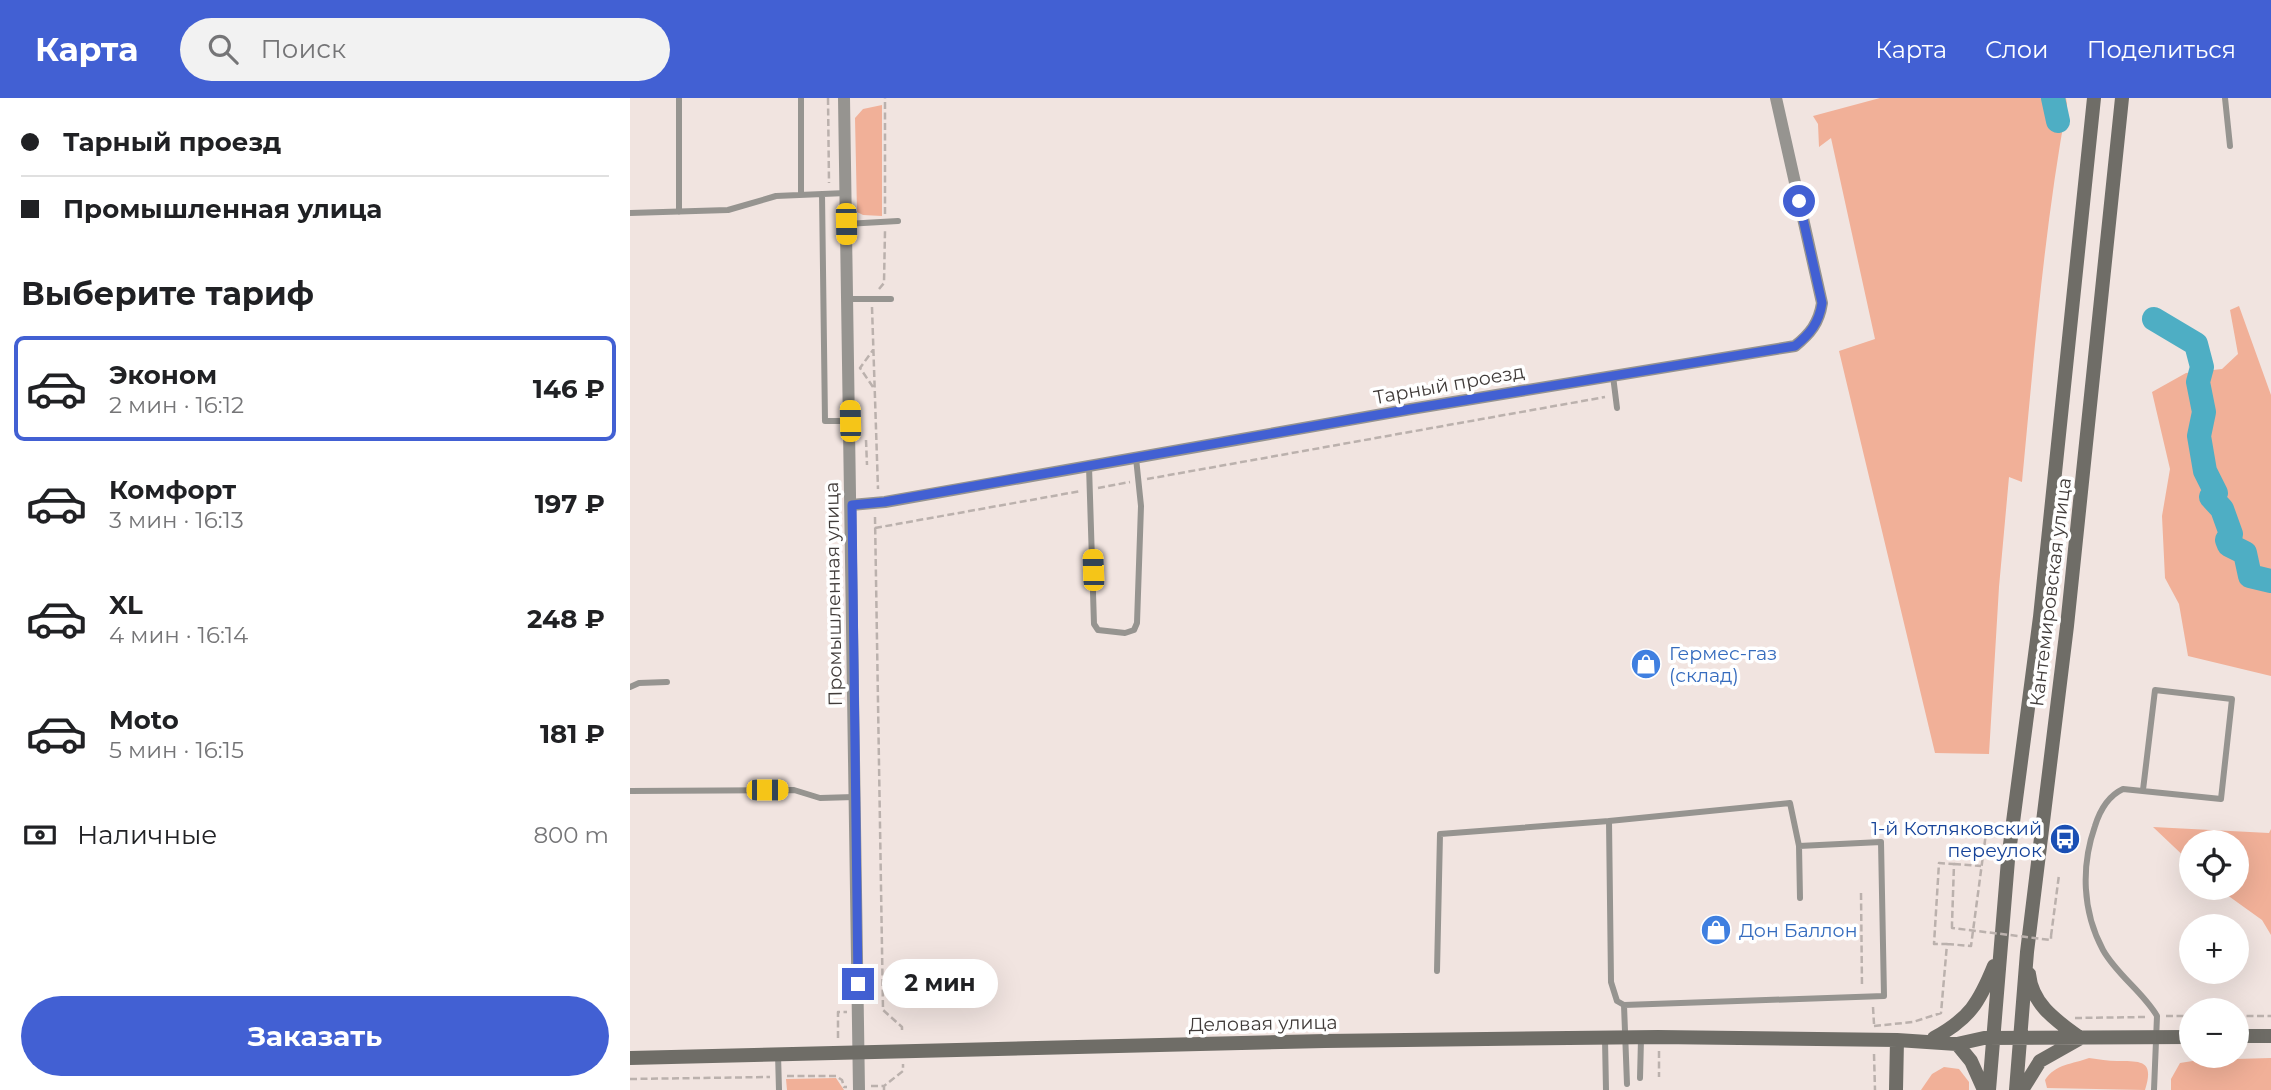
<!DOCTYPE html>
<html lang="ru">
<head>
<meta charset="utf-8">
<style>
	:root { --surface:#fff; --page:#f2f2f2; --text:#202124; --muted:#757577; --line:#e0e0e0; --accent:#4260d3 }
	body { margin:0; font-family:Montserrat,sans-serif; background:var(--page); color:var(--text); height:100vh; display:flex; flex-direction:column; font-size:26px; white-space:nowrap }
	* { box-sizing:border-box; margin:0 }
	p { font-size:23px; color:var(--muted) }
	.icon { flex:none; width:38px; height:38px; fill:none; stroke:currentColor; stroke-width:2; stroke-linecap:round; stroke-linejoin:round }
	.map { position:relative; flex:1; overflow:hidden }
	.panel { display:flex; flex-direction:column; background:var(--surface); width:630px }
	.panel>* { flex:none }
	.guide { display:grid; align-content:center; height:154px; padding:0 21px; background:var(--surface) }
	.controls { position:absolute; left:1549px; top:732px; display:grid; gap:14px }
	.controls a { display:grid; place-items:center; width:70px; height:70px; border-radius:50%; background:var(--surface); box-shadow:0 7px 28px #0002; font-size:35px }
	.end { position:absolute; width:32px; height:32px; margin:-16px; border:9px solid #4260d3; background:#fff; box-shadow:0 0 0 4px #fff }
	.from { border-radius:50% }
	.bubble { position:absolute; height:49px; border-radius:24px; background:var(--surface); box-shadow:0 7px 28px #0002; font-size:23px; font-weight:700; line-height:49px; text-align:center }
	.car { position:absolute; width:21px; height:42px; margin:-21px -10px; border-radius:9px; box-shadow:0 0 5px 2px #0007; background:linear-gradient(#f5c518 24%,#345 0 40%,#f5c518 0 76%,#345 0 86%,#f5c518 0) }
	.guide b { display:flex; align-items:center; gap:24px; height:66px; font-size:26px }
	.guide b+b { border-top:2px solid var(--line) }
	.guide i { width:18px; height:18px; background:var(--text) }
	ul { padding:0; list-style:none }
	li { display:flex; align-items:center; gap:21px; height:105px; margin:0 14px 10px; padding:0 7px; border:4px solid transparent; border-radius:10px }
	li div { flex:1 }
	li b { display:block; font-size:26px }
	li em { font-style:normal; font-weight:700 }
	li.selected { border-color:var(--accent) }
	li>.icon { width:63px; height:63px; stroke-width:1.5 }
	h2 { padding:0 21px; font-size:32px; line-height:84px }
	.pay { display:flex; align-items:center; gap:18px; height:77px; padding:0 21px; font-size:26px }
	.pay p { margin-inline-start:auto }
	.cta { display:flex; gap:14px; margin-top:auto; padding:14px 21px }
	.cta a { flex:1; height:80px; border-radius:42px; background:var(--accent); color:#fff; font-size:28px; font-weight:700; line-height:80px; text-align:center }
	header { display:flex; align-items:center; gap:42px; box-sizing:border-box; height:98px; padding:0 35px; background:var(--accent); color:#fff }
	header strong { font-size:33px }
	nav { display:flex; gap:38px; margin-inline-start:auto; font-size:24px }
	.search { width:490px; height:63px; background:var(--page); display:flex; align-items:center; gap:18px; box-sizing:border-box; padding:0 24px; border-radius:38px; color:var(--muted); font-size:26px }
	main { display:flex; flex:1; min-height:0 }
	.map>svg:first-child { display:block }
	.green { fill:#f1b098 }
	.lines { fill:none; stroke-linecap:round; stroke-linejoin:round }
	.river { stroke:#4eaec4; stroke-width:24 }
	.path { stroke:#bbb1ad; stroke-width:2.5; stroke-dasharray:7 3.5; stroke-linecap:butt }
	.lane { stroke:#969490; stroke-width:6 }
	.street { stroke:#969490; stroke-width:12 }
	.secondary { stroke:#6f6d67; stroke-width:14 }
	.path-bridge { stroke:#bbb1ad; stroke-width:2.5; stroke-dasharray:7 3.5; stroke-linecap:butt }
	.route { stroke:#4260d3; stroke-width:9 }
	.labels { text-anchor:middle; stroke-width:7; stroke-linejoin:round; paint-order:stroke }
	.street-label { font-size:19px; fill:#403b39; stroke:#fff }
	.shop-label { font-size:19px; fill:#366cbe; stroke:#fff; text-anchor:start }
	.transit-label { font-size:19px; fill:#164399; stroke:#fff; text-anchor:end }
</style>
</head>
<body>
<header>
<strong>Карта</strong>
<div class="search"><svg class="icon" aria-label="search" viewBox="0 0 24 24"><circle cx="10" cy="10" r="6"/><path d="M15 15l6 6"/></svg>Поиск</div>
<nav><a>Карта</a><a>Слои</a><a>Поделиться</a></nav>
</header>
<main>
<section class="panel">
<div class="guide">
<b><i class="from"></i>Тарный проезд</b>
<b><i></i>Промышленная улица</b>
</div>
<h2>Выберите тариф</h2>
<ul>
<li class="selected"><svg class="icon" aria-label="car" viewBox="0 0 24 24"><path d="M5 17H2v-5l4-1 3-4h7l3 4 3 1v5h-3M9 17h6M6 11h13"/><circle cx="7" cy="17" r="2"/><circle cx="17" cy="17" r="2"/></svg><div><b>Эконом</b><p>2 мин · 16:12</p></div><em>146 ₽</em></li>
<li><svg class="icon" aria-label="car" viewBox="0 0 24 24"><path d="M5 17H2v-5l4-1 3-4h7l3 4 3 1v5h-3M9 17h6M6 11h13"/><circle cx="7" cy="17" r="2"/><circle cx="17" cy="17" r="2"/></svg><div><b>Комфорт</b><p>3 мин · 16:13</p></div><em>197 ₽</em></li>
<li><svg class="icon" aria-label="car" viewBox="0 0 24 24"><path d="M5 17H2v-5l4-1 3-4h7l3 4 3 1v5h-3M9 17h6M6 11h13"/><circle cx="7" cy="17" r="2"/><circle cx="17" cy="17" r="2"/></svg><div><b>XL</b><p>4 мин · 16:14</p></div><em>248 ₽</em></li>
<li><svg class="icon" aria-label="car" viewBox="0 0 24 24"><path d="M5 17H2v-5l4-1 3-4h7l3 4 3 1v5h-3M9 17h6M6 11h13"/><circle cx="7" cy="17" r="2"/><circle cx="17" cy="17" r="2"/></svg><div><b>Moto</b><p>5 мин · 16:15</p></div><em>181 ₽</em></li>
</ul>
<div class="pay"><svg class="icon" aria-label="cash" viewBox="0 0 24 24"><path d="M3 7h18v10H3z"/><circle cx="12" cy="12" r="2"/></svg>Наличные<p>800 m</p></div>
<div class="cta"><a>Заказать</a></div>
</section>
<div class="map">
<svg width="1641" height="992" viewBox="0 0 1641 992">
	<rect width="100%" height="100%" fill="#f1e4e0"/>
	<path class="green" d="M1250,0H1436L1437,6C1414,131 1404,258 1392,384L1379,379L1369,489L1359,656L1305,655L1209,253L1245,241L1201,40L1189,49L1188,26L1183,18Z
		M252,7V118L233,117L227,114L225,20L233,11Z
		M1609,208L1641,297V578L1558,558L1549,506L1535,480L1532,418L1540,371L1522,294L1556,275L1592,271L1608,256L1600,212Z
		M1523,729L1639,735L1641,731V837L1632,822L1586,789H1606V744H1561V765Z
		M1459,960C1469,961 1478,963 1487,963C1513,963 1524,963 1515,992L1417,990L1415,982C1425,966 1443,966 1459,960Z
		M1641,960V992H1541V981L1550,965L1569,962Z
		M1314,969L1329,971L1339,984V992H1291L1302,976Z
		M206,980L214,992H157L156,981Z"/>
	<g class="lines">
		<path class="river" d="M1423,0L1428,23
			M1524,221L1566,246L1572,269L1568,284L1574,314L1569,338L1575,373L1586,395L1581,399L1592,411L1601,436L1597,442L1599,447L1615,455L1620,478L1641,483"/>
		<path class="path" d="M198,0L199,85
			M255,116V0
			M249,191L254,185L255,133
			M242,209L248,391
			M243,289L230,270L243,252
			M236,342L237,367
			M517,381L975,299
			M468,390L500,384
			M245,419L253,912L272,929V933
			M245,430L451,393
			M1324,766L1351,768
			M1231,795L1232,889
			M1421,838L1429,777
			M1317,846L1341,848L1356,735
			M1243,909L1244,926
			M1536,918H1561
			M1606,918H1641
			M1445,920L1516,919
			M1244,928L1283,924L1311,915L1317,846H1304L1309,765L1324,766L1322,826
			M208,940V914H217
			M1029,953V979
			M1244,956L1245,992
			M157,978H206L212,982L214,989H217
			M0,981L140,979
			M241,988H254
			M254,992V988L273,973V966"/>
		<path class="lane" d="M171,0V97
			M1595,0L1600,48
			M192,96L195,323H221
			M49,114V0
			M0,115L98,112L146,98L216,95
			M216,126L268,123
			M218,201H261
			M983,278L987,310
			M459,368L464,526L468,532L495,535L504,532L507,525L511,408L506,360
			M0,589L9,585L37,584
			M1513,692L1525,592L1602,601L1591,701L1493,691C1478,698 1470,712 1465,728C1451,768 1452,813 1473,852C1487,877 1513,894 1527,918L1524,992
			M0,693L164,692L190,700L224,699
			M1160,705L1169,748L1251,744L1254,898L994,907L987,903L981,884L979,723Z
			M1169,748L1170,800
			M807,873L810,736L979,723
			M994,907L997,986
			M975,941L976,992
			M148,956L149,992
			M1010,980L1011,941"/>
		<path class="street" d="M214,0L229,992
			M221,407L255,404L781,311L1165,248C1180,236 1189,225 1192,205L1146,0"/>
		<path class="secondary" d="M1399,876C1402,907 1427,923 1450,940
			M1606,938H1641
			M1304,940C1339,921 1349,905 1364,868
			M1355,940L1561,939
			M1327,946L1341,963L1354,992
			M0,960L695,943L1028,939L1267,942L1327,946L1354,940
			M1266,992L1267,942
			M1359,992L1378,762L1410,519L1464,0
			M1386,992L1397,854L1437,528L1492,0
			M1392,992L1410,963L1449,941"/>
		<path class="path-bridge" d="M1322,826V830L1421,842V838"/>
	</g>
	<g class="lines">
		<path class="route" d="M228,886L222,407L254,404L781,311L1165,248C1180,236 1189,225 1192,205L1169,103"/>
	</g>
	<defs>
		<g id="shop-disc" transform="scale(1.575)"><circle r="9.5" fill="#3f7fe0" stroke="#fff"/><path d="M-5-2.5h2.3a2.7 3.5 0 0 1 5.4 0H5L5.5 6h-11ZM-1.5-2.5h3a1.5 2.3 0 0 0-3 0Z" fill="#fff"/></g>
		<g id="bus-disc" transform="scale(1.575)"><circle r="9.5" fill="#1a4fb4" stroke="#fff"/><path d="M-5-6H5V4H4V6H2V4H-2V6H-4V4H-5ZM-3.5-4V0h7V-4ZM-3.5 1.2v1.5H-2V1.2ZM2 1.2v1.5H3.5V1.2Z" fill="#fff"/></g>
	</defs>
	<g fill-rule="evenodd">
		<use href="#shop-disc" x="1016" y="566"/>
		<use href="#bus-disc" x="1435" y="741"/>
		<use href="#shop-disc" x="1086" y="832"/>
	</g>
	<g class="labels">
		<g class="street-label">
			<text transform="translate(819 286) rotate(-10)" y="7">Тарный проезд</text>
			<text transform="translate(1420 494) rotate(-83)" y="7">Кантемировская улица</text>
			<text transform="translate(203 496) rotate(-91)" y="7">Промышленная улица</text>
			<text transform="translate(633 925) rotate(-1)" y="7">Деловая улица</text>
		</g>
		<g class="shop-label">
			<text x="1039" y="562">Гермес-газ<tspan x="1039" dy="22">(склад)</tspan></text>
			<text x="1109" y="839">Дон Баллон</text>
		</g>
		<g class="transit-label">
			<text x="1412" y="737">1-й Котляковский<tspan x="1412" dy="22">переулок</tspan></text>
		</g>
	</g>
</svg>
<div class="controls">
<a><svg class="icon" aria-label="locate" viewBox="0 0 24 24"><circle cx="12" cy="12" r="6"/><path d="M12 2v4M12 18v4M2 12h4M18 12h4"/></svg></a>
<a>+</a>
<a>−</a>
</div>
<i class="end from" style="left:1169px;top:103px"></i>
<i class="end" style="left:228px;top:886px"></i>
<div class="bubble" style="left:252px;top:861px;width:116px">2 мин</div>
<i class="car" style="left:216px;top:126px;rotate:179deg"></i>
<i class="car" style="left:220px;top:323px;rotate:359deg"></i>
<i class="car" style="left:463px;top:472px;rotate:358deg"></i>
<i class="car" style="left:137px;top:692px;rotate:90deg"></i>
</div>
</main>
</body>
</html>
